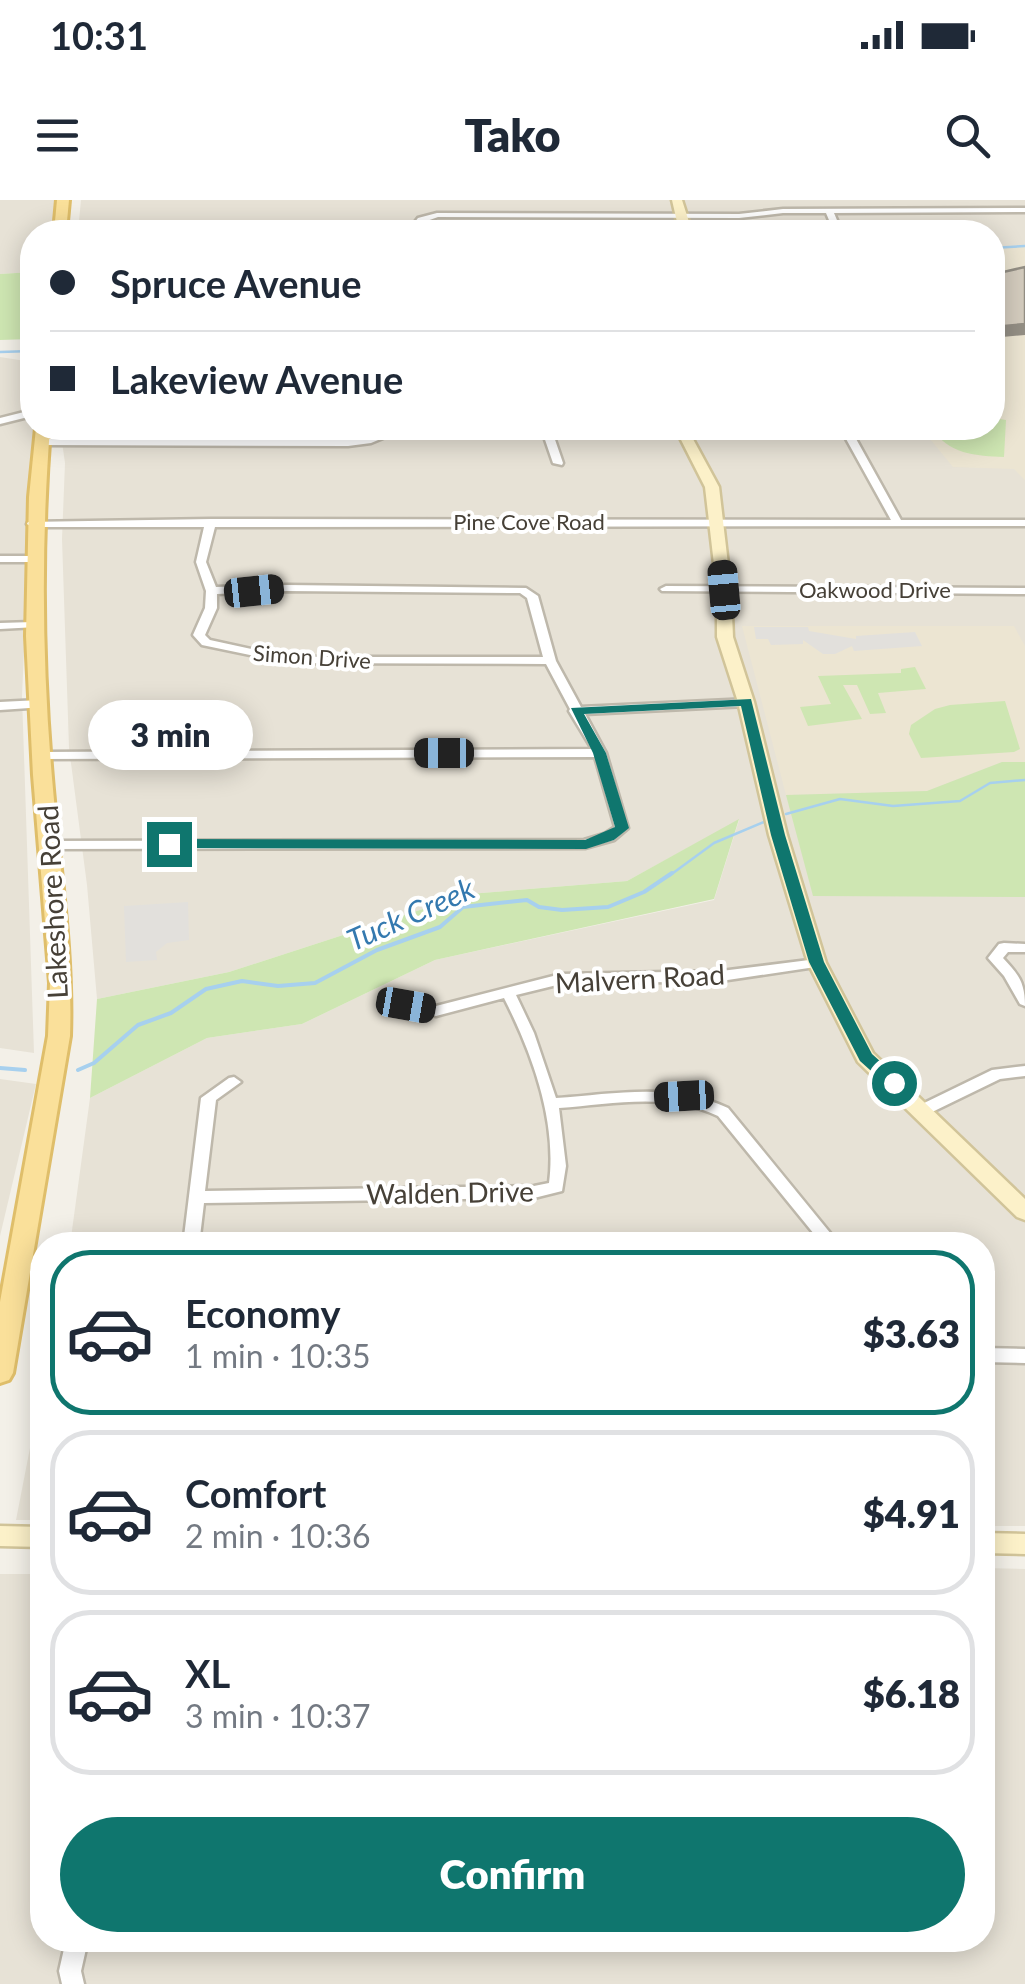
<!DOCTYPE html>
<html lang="en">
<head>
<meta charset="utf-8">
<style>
	:root { --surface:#fff; --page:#f2f2f3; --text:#1f2937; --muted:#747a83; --line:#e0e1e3; --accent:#0f766e }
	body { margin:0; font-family:Lato,sans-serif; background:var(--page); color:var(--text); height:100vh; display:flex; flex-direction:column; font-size:38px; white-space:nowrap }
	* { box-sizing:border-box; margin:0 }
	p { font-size:32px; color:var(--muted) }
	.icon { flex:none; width:55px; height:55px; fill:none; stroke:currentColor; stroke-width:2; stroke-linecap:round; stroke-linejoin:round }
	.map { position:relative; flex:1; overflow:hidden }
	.side { position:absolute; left:30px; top:1032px; width:965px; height:720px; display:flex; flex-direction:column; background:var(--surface); border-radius:40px; box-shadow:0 5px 25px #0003 }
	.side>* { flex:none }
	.guide { position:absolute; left:20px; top:20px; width:985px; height:220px; border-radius:40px; box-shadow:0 5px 25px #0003; display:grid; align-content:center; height:220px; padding:0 30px; background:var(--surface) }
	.end { position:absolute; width:45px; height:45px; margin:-22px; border:12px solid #0f766e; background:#fff; box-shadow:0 0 0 5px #fff }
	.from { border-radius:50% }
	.bubble { position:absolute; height:70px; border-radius:35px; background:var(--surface); box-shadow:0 5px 25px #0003; font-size:32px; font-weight:800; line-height:70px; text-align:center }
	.car { position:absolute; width:30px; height:60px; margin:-30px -15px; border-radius:12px; box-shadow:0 0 8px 2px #0007; background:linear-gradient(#222 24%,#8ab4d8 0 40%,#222 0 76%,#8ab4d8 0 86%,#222 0) }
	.guide b { display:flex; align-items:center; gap:35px; height:95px; font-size:38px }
	.guide b+b { border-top:2px solid var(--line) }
	.guide i { width:25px; height:25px; background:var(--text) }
	ul { padding:18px 0 0; list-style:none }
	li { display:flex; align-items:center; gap:30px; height:165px; margin:0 20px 15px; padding:0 10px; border:5px solid var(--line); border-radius:40px }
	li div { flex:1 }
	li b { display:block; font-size:38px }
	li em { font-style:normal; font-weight:800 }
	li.current { border-color:var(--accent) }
	li>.icon { width:90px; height:90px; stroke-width:1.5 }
	.action { display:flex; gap:20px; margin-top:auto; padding:20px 30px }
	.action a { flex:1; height:115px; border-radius:60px; background:var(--accent); color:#fff; font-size:40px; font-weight:800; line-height:115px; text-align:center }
	.status { display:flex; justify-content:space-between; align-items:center; height:70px; padding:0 50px; background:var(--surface); direction:ltr }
	.status svg { height:28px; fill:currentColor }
	header { display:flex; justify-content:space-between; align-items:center; height:130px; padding:0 30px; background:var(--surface); font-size:45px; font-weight:800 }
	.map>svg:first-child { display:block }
	.residential { fill:#e7e2d6 }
	.education { fill:#ece5d2 }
	.green { fill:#cee6b2 }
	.parking { fill:#e2e0dc }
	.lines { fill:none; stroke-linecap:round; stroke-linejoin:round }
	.stream-far1 { stroke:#a7d0ee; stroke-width:2.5 }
	.stream { stroke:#a7d0ee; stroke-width:4 }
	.street-casing { stroke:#beb8ab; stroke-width:5 }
	.secondary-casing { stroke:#d1c499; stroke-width:5 }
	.primary-casing { stroke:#dfbe6a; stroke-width:6 }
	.street { fill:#fff; fill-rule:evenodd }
	.secondary { fill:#fcf1c9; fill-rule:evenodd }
	.primary { fill:#fae09a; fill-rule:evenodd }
	.wall { fill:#b6afa3 }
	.shaded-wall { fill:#948f85 }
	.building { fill:#d4ccbe; stroke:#948f85; stroke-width:2.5 }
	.route { fill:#0f766e }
	.labels { text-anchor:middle; stroke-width:8; stroke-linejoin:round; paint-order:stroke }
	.far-street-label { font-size:22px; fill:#464037; stroke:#fff }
	.street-label { font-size:28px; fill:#464037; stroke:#fff }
	.water-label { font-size:30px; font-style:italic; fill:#3479af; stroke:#fff }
</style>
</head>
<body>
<div class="status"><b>10:31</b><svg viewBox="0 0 49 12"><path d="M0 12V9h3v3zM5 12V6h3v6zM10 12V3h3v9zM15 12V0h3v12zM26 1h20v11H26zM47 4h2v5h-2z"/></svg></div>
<header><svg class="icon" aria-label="menu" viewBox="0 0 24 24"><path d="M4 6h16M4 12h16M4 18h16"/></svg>Tako<svg class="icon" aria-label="search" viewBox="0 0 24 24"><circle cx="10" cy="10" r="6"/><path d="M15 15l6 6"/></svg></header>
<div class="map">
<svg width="1025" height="1784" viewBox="0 0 1025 1784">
	<rect width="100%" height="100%" fill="#f3f0e8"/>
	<path class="residential" d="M0,0H55L53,32H32V72L0,74Z
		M81,0H1025V1326H983L982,1045H70L90,898L207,838L302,824L435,760L714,700L739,620L627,681L469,694L229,772L97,799L87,685L69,548L62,339L65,263L60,228H992V32H78Z
		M0,157L32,162L34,228L22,496L34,853L0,848Z
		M0,879L36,884L0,1036Z
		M42,1186V1320H16Z
		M983,1368L1025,1369V1784H0V1374H42V1740H982Z"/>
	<path class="education" d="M1025,45V280L1014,269L953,267L921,228H992L993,48Z
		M742,426H1014L1025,446V562H1002L927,591L786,595Z"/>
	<path class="green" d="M32,72V139L0,140V74Z
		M993,218L1006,220L1004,257C977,256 946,254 933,228H992Z
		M915,467L926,489L878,493L886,513L870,514L857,485H843L862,519L808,526L800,507L831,504L818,476L901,473V469Z
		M1005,501L1020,549L1014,552L921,558L909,534L911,525L935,509L950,505Z
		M1002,562H1025V697L813,696L786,595L927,591Z
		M739,619L714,699L435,760L302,824L207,838L90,898L97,799L229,772L469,694L627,681Z"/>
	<path class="parking" d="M754,427H808L809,431L856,439V436L915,432L922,446L854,451L852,446L835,454H823L803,440V444L771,445L768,439H756Z
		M188,702L189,740L167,743L156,752L157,760L126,762L124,706Z"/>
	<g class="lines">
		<path class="stream-far1" d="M992,48L1025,46
			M0,152L32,151
			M786,614L840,599L893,606L960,601L990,583L1025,580
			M669,676L714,643L764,622"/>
		<path class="stream" d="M0,868L25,870
			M78,870L94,863L138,825L171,813L206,789L242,781L278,786L315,783L377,750L440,727L463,707L527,700L539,707L562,710L608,707L644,692L672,673"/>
		<g class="street-casing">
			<path id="street" d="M1025,8V12L834,13L842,32H834L826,13H783L739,18L438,17L424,22L415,32H407L418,18L437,13L739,14L783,9Z
				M32,210V216L0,224V218Z
				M394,228H407L371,243L348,246L41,245L36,242L41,239L348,240L365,238Z
				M541,228H551L563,263L562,265L553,263Z
				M677,228H713C705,233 685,233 677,228Z
				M840,228H850L901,320H1025V326L215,327L206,362L216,387L287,385L526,388L538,396L556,461L581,507L750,499L752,502L746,506L585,514L606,553L628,628L614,640L585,648L50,649L43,645L50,641L584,640L604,634L615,627L595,557L39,559L37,556L43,552L592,549L569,511L570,509L546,464L288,463L202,445L193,435L205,408L206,391L196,362L204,327H32L27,324L28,322L211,319L891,320ZM287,391L520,393L527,398L543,457H288L210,440L205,435L217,408V394Z
				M0,356H32L37,359L32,362H0Z
				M666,386L1025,388V394L662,391L660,389Z
				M33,422L37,423V427L0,429V423Z
				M40,500L44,501V507L0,510V502Z
				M1004,743L1025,744V752H1008L1003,758C1018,774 1025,782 1025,806L1020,804L1004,776L988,758L999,744Z
				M817,759L822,760L824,763L822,766L721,781L561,784L516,795L534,833L556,898C615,894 673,882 728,908L840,1045H823L718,916C668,892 612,904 559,908L566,966L562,991L534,998L204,1003L199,1045H183L201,898L229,878L234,877L241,882L216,900L205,991L534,986L549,983C557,921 532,853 504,798L436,816L401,808L399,805L401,802L406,800L436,806L561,774L721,771Z
				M1025,866V876L1000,879L928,914L923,915L915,910L918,906L992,870Z
				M982,1148L1025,1149V1163L982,1162Z
				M66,1740H88L81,1771L84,1784H62L59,1771Z"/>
		</g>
		<g class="secondary-casing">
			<path id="secondary" d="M672,0H682L689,22L683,32H672L677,22Z
				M675,228H687L719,287L731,390L733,437L754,502L787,635L826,763L873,853L1025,999V1020L1017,1017L858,862L808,763L769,635L738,502L717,437V390L705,287Z
				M0,1326L42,1327V1347L0,1346Z
				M982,1333L1025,1334V1354L982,1353Z"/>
		</g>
		<g class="primary-casing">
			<path id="primary" d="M57,0H69L66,32H54Z
				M36,228H50C41,345 42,461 52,578C59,664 73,750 70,836L13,1173L9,1180L0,1183V1102L48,836L50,783L33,575L26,436L29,297Z"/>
		</g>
		<use href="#street" class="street"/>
		<use href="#secondary" class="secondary"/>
		<use href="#primary" class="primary"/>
	</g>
	<path class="wall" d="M1025,67L1002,137L992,131V69L999,73Z"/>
	<path class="shaded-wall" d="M1025,124V135L1002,137L1004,126Z"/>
	<path class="building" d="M1025,67V124L1004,126L992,119V69L999,73Z"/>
	<path class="route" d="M751,499L785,635L824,762L872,854L900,879V887H889L860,861L809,762L771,635L741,506L584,514L606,553L629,628L614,640L586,649L169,648L162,644L169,639L585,640L615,627L593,553L571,508Z"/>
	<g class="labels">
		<g class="far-street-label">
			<text x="529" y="330">Pine Cove Road</text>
			<text x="875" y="398">Oakwood Drive</text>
			<text transform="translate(312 457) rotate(4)" y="8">Simon Drive</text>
		</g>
		<g class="street-label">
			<text transform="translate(53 702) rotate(-93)" y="10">Lakeshore Road</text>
			<text transform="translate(640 779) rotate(-3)" y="10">Malvern Road</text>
			<text transform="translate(450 993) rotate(-1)" y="10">Walden Drive</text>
		</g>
		<g class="water-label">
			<text transform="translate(411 715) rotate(-24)" y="10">Tuck Creek</text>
		</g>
	</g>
</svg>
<i class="end from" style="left:894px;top:883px"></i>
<i class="end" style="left:169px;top:644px"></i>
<div class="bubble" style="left:88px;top:500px;width:165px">3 min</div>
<i class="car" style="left:724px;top:390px;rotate:355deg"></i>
<i class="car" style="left:254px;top:391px;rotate:84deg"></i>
<i class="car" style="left:444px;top:553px;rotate:270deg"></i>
<i class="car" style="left:406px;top:805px;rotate:100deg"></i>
<i class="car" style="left:684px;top:896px;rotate:267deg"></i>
<div class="guide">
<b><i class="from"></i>Spruce Avenue</b>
<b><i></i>Lakeview Avenue</b>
</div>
<section class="side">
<ul>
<li class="current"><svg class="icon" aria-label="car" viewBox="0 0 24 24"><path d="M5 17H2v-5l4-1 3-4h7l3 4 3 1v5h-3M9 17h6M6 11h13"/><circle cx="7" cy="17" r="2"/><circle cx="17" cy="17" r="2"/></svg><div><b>Economy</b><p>1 min · 10:35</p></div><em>$3.63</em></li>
<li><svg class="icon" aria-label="car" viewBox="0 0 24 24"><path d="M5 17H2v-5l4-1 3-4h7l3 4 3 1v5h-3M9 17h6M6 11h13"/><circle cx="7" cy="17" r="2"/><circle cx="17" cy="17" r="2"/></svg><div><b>Comfort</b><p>2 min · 10:36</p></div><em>$4.91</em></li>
<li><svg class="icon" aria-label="car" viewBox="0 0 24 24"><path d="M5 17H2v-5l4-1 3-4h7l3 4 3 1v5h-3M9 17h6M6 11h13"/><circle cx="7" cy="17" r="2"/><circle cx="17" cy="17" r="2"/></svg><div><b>XL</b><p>3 min · 10:37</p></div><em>$6.18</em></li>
</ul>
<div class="action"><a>Confirm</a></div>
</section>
</div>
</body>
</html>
